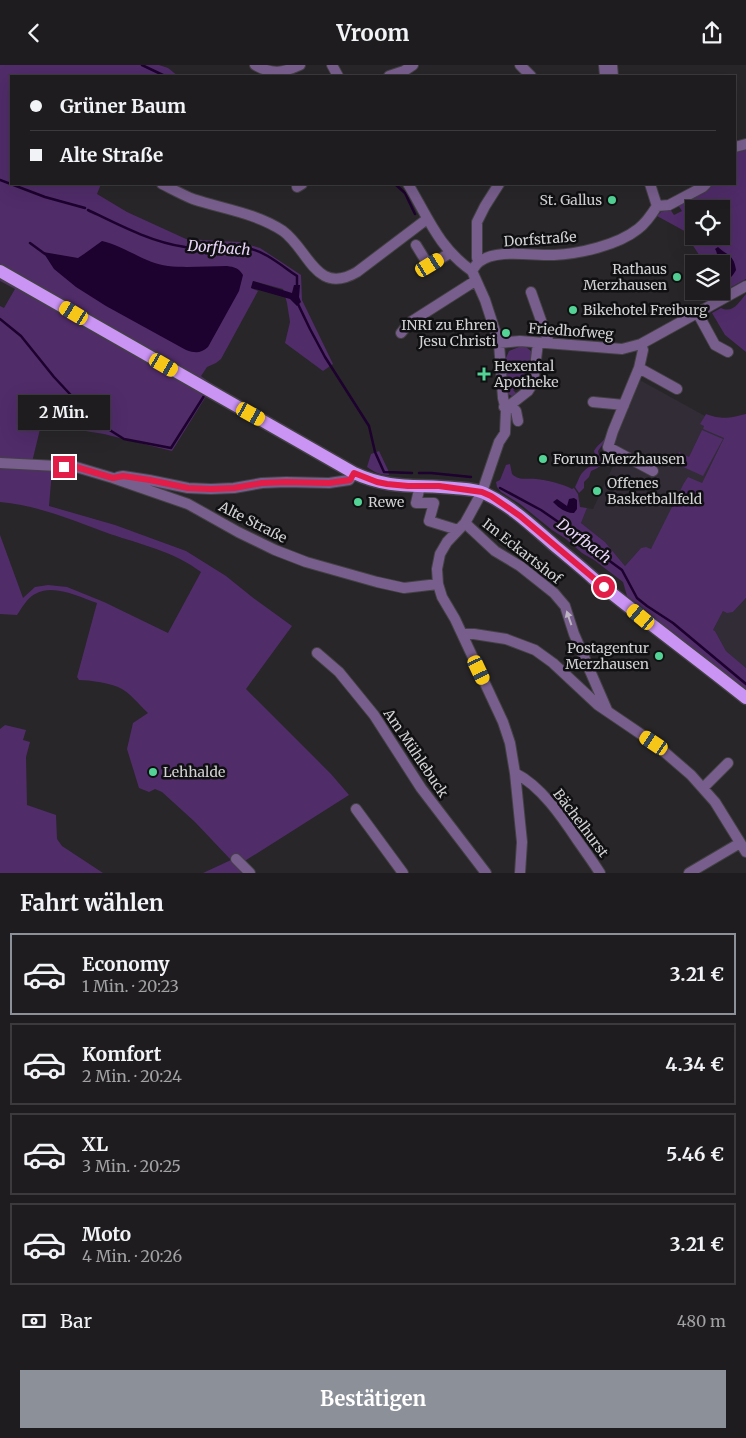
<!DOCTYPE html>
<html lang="de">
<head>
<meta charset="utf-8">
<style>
	:root { --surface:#1e1c1f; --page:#2b292c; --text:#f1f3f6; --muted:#a1a1a4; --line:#3c3a3d; --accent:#8c9099 }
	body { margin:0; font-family:Merriweather,serif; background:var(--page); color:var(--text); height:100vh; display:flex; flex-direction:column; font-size:19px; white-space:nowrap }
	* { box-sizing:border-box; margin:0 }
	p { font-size:16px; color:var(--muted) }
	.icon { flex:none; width:28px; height:28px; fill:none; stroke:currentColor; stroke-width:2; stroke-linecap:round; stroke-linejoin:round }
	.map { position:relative; height:808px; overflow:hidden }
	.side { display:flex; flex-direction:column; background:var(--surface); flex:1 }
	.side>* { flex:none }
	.guide { position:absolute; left:10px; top:10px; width:726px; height:110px; border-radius:0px; box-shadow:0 5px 20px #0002,0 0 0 1px var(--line); display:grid; align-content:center; height:110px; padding:0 20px; background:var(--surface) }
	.tools { position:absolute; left:685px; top:135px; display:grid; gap:10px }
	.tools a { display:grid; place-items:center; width:45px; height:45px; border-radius:0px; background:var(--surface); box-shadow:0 5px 20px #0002,0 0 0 1px var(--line); font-size:25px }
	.end { position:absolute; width:22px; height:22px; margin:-11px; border:6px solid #e11d48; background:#fff; box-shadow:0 0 0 2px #fff }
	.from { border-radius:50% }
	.bubble { position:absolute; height:35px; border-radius:0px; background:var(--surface); box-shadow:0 5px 20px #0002,0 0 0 1px var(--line); font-size:16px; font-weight:700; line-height:35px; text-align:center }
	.car { position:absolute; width:15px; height:30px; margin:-15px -8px; border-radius:6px; box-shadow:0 0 4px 1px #0007; background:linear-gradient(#f5c518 24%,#345 0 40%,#f5c518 0 76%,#345 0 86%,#f5c518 0) }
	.guide b { display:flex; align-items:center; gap:18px; height:48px; font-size:19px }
	.guide b+b { border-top:1px solid var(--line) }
	.guide i { width:12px; height:12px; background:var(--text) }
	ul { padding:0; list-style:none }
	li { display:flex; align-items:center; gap:15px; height:82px; margin:0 10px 8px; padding:0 10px; border:2px solid var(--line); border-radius:0px }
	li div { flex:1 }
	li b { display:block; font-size:19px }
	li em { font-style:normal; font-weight:700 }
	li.on { border-color:var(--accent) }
	li>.icon { width:45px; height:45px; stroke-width:1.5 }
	h2 { padding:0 20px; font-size:22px; line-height:60px }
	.pay { display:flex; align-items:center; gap:12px; height:55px; padding:0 20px; font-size:19px }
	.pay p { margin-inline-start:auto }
	.primary-button { display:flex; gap:10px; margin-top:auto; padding:10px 20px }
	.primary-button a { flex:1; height:58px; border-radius:0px; background:var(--accent); color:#fff; font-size:20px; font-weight:700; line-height:58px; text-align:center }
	header { display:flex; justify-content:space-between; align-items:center; height:65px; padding:0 20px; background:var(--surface); font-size:22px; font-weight:700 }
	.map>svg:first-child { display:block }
	.built { fill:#312c35 }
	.green { fill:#502c69; fill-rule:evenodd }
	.water { fill:#1d012e }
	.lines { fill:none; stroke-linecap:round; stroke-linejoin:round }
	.stream { stroke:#1d012e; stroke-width:2.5 }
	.minor-casing { stroke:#434144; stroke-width:12 }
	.major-casing { stroke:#434144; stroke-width:15 }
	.minor { stroke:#785e8d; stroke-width:10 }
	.major { stroke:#ca94f4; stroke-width:12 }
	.oneway { fill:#bcb4c2 }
	.route { stroke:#e11d48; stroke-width:6 }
	.poi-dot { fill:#53d396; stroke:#100f11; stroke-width:2 }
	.labels { text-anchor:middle; stroke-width:5; stroke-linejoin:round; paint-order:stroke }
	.poi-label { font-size:14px; fill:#d2d1d4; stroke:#100f11; text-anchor:start }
	.street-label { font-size:14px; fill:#d2d1d4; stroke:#100f11 }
	.water-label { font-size:15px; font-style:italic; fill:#ead6fc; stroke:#100f11 }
</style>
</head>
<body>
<header><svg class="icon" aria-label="back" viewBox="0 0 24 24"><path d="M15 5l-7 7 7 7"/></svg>Vroom<svg class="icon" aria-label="share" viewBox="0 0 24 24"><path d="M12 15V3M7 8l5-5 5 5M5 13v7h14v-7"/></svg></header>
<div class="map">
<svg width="746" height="808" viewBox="0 0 746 808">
	<rect width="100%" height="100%" fill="#282629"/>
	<path class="built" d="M638,314L705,351L701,359L724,373L702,418L650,485L641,483L625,501L605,477L581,458L587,443L593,444L621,384L614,379L622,353Z
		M746,533V603L726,586L715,566L713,565L723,546L733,547Z"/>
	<path class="green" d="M0,0H159L168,3L178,11H11V119H101L97,129L127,147L186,174L239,177L260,183L301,210L302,235L333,299L323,306L285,278L290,257L287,238L283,224L253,216L251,223L258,226L221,294L216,298L207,302L201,311L213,320L172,386L104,369L79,365L74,354L61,353L60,356L43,352L33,393L32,404L52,405L49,441L115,460L186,486L226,511L252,532L292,561L246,624L331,709L349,730L240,799L247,808H203L231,795L195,757L162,727L155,724L149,727L139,723L127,684L133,658L148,648C139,640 130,627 118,622C108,618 90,615 79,615L77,612L97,538C80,532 53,518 35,529C27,533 22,543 17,550L0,549V470L23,533L35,522L48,520L67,522L104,537L168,568L201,507C175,487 140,479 110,469C74,456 38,440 0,437V241L4,243L15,224L0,216Z
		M746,83V214L724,226L721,225V199H705L690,176V169L657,151L661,147L670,144L674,150L682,146L678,140L705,126L712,119H735V86ZM694,144H721V171H694Z
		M746,229V287L725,270L712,248L721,243C733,249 739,237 746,229Z
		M519,282H526L531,286L534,291L532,313L524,323L521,319L513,325L517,329L512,331L508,329L505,295L509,286Z
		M706,349C723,355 729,353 746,349V533L733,547L727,548L723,546L713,565L715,566L726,586L746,603V625L627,531L623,517L594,495L582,488L566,474L552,465L520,439L501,427L497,422L496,417L500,415L506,400L510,399L512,409C519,416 527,413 536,414C546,415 564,419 572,424L574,423L578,429L580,442L587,443L581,458L605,477L625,501L641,483L646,482L651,484L684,418L688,412L702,418L724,373L703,364L704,361L700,359Z
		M702,365L723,374L703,411L681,401L673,400L679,387L689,392Z
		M605,373V376L598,386C600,397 608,399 591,406L589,412L584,417V423L579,428L575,422C578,417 579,411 583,407C592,397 599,403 594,386C597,380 602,378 605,373Z
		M379,386L388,405L389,410C380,410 374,407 367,402L371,389Z
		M5,660L26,665L23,675L30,677L26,692L27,740L56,750L57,774L62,781L103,808H0V664Z"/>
	<path class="water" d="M102,176C125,181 144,198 168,201C185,203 209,201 227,201C234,202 239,203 243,210L239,226L208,282C200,289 195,288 186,285L106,241L76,222L54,204L43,187L78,193L84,189Z
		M718,182C728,191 734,190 736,205C733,211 728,217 721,214V199H718C717,194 718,188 715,184Z
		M253,216L292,228L294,220H300L299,232L301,237L297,241L290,234L251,223Z
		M574,433L577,435V444L574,448C565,448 559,443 553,437L557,434L567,441L569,434Z"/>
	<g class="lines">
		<path class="stream" d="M142,0L165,11
			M0,115L45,132L85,143
			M395,119L405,128L415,149
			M88,145C119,160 151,177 185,182C206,184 227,179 247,183C265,186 282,201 297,211V223
			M30,178L45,189
			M297,237L310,264L325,292L369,361L375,387L384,407L412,408
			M0,254L21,271L54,312L83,343L108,364L124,374L171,383L204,331
			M419,408H431L471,412
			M500,423L541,445L596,483L607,494L622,505L637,533L647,541L673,558L746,619"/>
		<g class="minor-casing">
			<path id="minor" d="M255,0C273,10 282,8 300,0
				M332,0L338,11
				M520,0L531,11
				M604,0L605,11
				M612,0L613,11
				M389,11L404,6L413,0
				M735,82L746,79
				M162,119C172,124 183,130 193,134C223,144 256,148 283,166C309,185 316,231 357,207L427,154
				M408,119C428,152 438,182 472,206
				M297,122L302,119
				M657,141L669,140L703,122L706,119
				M416,180L424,193L430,200L450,188
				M480,196L477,193V157L485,141L499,119
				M472,206L485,235L499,278L503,333L506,345L505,368L499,377L482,427L465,458L447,477L440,489L437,504L438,519L442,532L455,554L503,657L510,678L515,708L522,777L520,808
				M472,206C474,203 476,199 479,197C496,183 534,191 554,190C579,189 618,180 638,164C646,158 652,149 657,141L650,119
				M531,227L549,278
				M697,247L715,280L728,287
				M401,268L409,258L475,216
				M499,278L520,276L622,284L641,279L746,221
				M641,279L643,285L639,303L613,366L608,382L653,406
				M639,303L677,324
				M593,337L624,340
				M510,340L516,346L518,356
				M504,342L510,340L528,326L533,318L538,278
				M0,398L76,402L113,413L188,439L238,467L275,485L306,497L377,517L404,523L438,519
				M118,412L123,411L149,415L188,423L211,424L234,423L262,418L286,417L329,418L349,415L354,408
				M420,421L416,438H434L429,456L458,465
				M465,458L495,486L520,501L554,528L565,541L574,569L607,645
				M462,569H474L506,574L535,585L553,598L598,640L654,678L691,710L715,737L746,787
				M317,588L339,607L374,650L421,723L486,808
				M515,708C541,721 562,752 578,776C585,786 593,797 600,808
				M703,723L728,698
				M356,744L403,808
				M236,794L250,808
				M689,808L740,778"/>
		</g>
		<g class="major-casing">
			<path id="major" d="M0,206L354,408C391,425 417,419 454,423C464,424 475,424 484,428C510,440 532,461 554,480C567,491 581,502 594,514C644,555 696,593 746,633"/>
		</g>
		<use href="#minor" class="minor"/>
		<use href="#major" class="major"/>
	</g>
	<defs><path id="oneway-solid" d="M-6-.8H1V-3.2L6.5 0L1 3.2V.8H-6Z" transform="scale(1.25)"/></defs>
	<use class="oneway" href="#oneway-solid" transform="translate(569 553) rotate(-109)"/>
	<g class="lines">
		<path class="route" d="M64,402H76L113,413L123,411L150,415L188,423L211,424L234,423L262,418L286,417L329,418L350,415L354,408L377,417L387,419L408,421H439L482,427L491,431L520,451L604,522"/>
	</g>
	<g class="poi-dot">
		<circle cx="612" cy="135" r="5"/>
		<circle cx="677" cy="212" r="5"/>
		<circle cx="573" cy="245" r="5"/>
		<circle cx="506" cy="268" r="5"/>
		<path d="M481.5 301.5h5v5h5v5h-5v5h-5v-5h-5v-5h5z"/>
		<circle cx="543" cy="394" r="5"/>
		<circle cx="597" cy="426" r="5"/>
		<circle cx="358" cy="437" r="5"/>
		<circle cx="659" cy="591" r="5"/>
		<circle cx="153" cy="707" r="5"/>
	</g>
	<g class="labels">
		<g class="poi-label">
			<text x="602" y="140" text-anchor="end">St. Gallus</text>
			<text x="667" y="209" text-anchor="end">Rathaus<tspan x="667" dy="16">Merzhausen</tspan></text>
			<text x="583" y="250">Bikehotel Freiburg</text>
			<text x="496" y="265" text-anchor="end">INRI zu Ehren<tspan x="496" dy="16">Jesu Christi</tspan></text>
			<text x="494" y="306">Hexental<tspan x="494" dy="16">Apotheke</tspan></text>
			<text x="553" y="399">Forum Merzhausen</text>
			<text x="607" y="423">Offenes<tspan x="607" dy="16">Basketballfeld</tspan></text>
			<text x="368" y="442">Rewe</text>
			<text x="649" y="588" text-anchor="end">Postagentur<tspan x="649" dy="16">Merzhausen</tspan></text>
			<text x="163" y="712">Lehhalde</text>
		</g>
		<g class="street-label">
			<text transform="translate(540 174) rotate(-4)" y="5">Dorfstraße</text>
			<text transform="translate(571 266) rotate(4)" y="5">Friedhofweg</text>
			<text transform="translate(253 457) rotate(27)" y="5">Alte Straße</text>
			<text transform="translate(522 486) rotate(38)" y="5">Im Eckartshof</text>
			<text transform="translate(416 688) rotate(56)" y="5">Am Mühlebuck</text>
			<text transform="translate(581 758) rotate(53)" y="5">Bächelhurst</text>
		</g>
		<g class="water-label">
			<text transform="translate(219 183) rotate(4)" y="5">Dorfbach</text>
			<text transform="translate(584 476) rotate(37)" y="5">Dorfbach</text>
		</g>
	</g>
</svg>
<div class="tools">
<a><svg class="icon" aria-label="locate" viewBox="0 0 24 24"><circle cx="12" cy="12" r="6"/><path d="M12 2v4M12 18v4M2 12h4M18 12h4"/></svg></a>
<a><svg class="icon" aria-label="layers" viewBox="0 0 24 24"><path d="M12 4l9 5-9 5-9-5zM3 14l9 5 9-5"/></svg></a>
</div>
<i class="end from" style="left:604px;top:522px"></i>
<i class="end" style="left:64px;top:402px"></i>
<div class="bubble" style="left:18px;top:330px;width:92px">2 Min.</div>
<i class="car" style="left:430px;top:200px;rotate:59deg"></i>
<i class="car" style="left:74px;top:248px;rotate:301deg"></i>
<i class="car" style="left:164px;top:300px;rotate:120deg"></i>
<i class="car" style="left:251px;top:349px;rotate:119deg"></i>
<i class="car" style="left:641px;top:552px;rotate:310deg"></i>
<i class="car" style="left:479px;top:605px;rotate:155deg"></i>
<i class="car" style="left:654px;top:678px;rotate:304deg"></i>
<div class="guide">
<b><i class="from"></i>Grüner Baum</b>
<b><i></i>Alte Straße</b>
</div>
</div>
<section class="side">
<h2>Fahrt wählen</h2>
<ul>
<li class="on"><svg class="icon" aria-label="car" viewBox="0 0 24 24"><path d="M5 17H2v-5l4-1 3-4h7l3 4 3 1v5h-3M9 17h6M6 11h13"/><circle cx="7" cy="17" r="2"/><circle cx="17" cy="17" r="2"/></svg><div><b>Economy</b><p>1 Min. · 20:23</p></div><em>3.21 €</em></li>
<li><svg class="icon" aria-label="car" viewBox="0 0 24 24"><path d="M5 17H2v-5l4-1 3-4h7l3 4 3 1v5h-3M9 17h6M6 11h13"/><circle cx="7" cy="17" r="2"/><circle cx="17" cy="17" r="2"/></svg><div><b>Komfort</b><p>2 Min. · 20:24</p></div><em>4.34 €</em></li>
<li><svg class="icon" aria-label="car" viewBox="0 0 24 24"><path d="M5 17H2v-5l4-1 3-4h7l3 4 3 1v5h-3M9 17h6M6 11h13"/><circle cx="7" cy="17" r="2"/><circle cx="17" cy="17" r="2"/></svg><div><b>XL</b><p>3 Min. · 20:25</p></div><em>5.46 €</em></li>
<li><svg class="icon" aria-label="car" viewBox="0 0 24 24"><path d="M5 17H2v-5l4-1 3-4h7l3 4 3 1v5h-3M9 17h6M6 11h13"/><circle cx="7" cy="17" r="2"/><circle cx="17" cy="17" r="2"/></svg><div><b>Moto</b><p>4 Min. · 20:26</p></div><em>3.21 €</em></li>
</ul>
<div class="pay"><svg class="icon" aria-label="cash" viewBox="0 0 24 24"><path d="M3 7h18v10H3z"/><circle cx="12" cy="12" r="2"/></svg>Bar<p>480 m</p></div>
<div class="primary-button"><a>Bestätigen</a></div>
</section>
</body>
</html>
